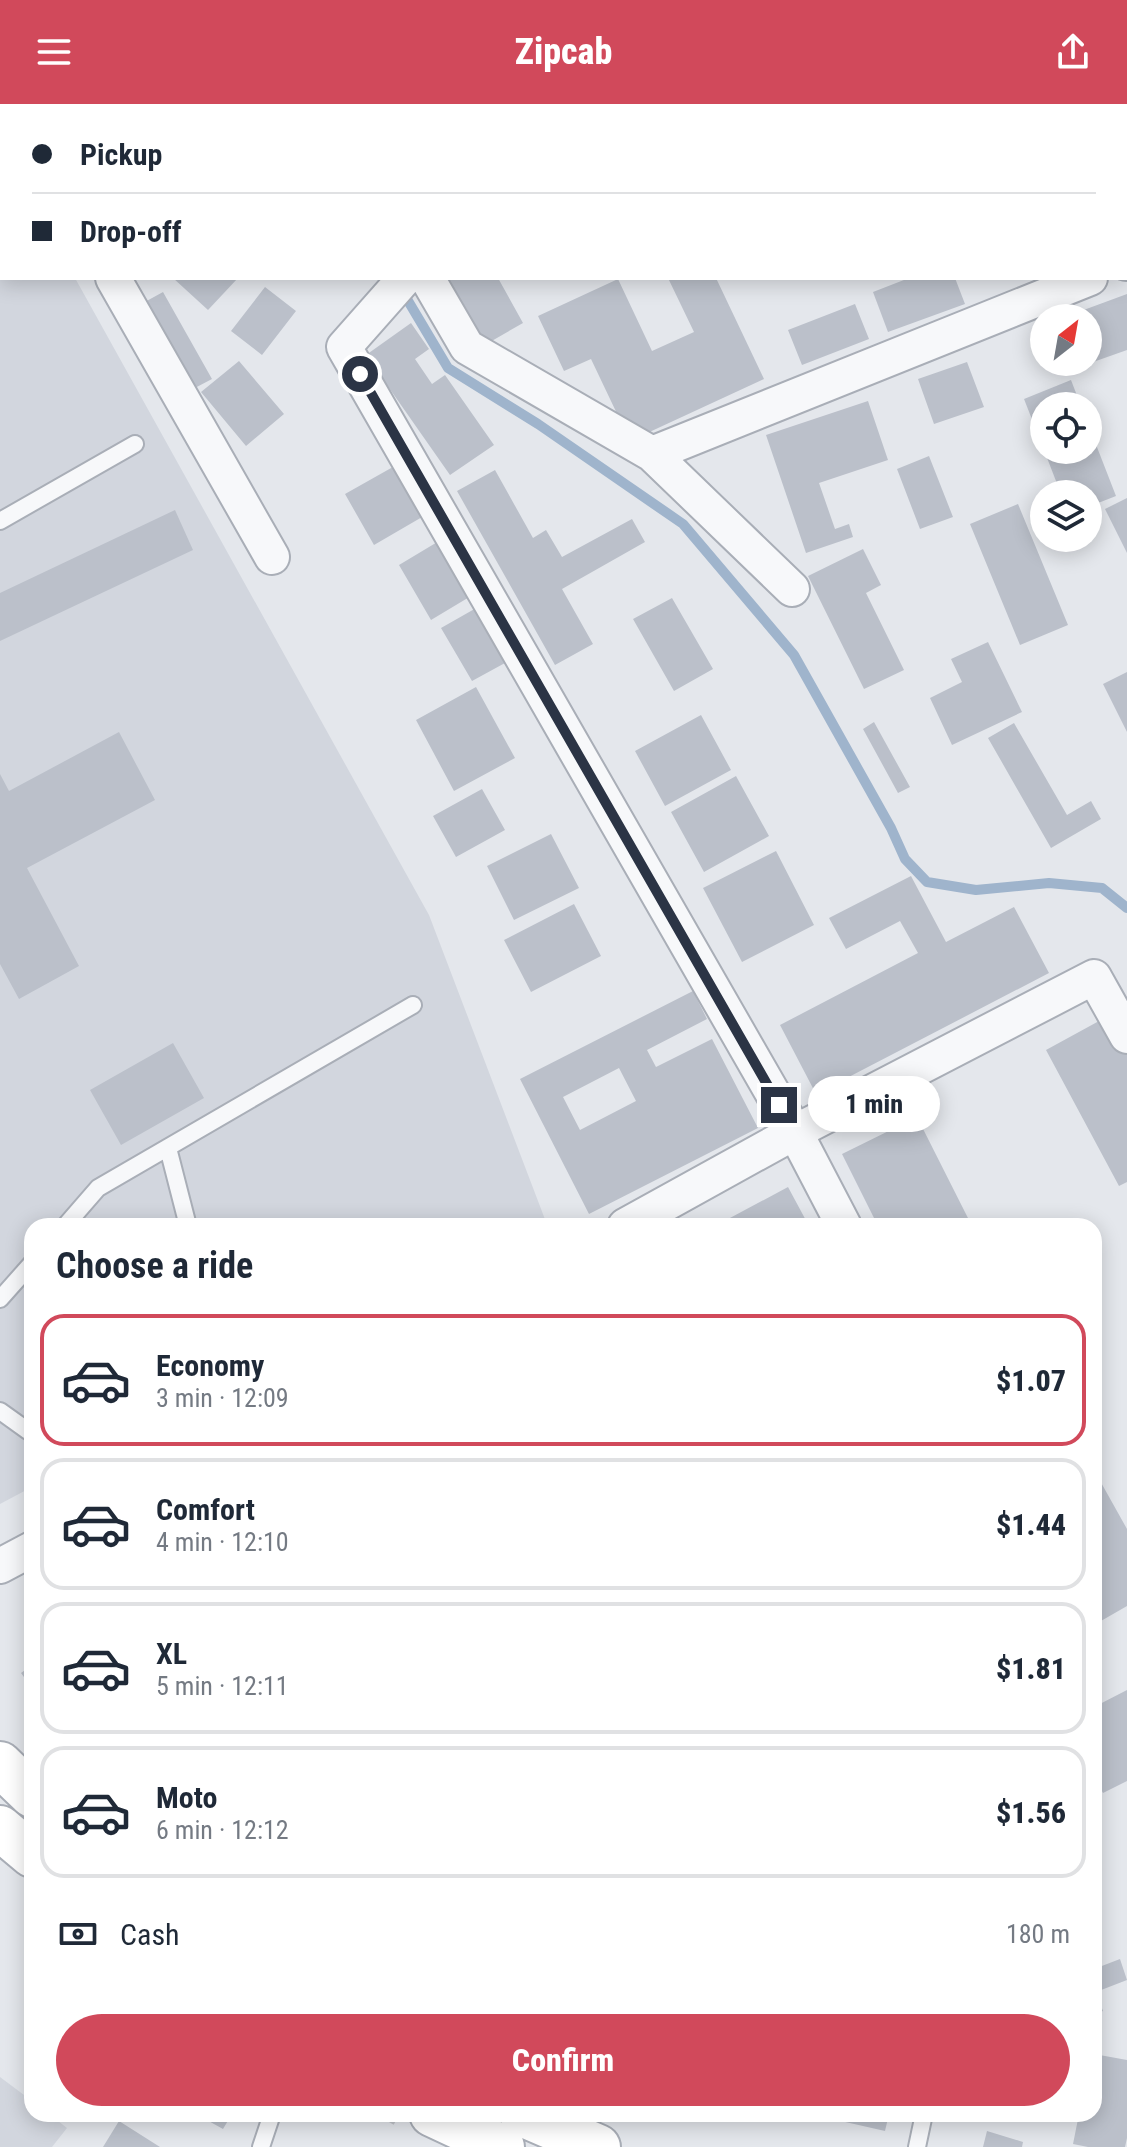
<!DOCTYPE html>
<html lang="en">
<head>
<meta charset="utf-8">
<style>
	:root { --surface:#fff; --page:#f2f2f3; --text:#1f2937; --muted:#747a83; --line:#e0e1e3; --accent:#d1495b }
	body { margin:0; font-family:"Roboto Condensed",sans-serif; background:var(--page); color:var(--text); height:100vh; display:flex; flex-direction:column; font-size:30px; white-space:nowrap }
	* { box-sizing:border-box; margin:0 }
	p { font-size:26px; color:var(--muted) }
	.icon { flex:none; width:44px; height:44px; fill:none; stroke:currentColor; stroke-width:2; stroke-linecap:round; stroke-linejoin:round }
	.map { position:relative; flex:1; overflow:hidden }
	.side { position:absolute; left:24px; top:1114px; width:1078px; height:904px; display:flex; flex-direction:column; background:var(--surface); border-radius:24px; box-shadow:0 4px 20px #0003 }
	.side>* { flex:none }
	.top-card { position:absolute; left:0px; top:0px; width:1128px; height:176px; box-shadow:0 4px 20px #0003; display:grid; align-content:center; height:176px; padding:0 32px; background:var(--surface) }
	.needle { width:52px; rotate:31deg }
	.tools { position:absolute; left:1030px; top:200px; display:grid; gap:16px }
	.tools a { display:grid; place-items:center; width:72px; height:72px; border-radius:50%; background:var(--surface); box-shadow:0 4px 20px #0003; font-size:40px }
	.end { position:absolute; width:36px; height:36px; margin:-18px; border:10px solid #2b3445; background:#fff; box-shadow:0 0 0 4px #fff }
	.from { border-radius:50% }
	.bubble { position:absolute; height:56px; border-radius:28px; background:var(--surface); box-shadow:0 4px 20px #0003; font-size:26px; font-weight:800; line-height:56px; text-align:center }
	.top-card b { display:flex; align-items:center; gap:28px; height:76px; font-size:30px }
	.top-card b+b { border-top:2px solid var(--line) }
	.top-card i { width:20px; height:20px; background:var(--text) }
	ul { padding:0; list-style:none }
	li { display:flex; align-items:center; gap:24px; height:132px; margin:0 16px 12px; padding:0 16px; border:4px solid var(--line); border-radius:24px }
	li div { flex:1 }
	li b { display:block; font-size:30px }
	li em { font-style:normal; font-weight:800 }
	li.active { border-color:var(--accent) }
	li>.icon { width:72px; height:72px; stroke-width:1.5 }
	h2 { padding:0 32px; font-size:36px; line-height:96px }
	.pay { display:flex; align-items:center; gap:20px; height:88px; padding:0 32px; font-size:30px }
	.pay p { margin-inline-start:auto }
	.cta { display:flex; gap:16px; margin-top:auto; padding:16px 32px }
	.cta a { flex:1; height:92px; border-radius:48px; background:var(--accent); color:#fff; font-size:32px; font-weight:800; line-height:92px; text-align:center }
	header { display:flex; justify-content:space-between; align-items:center; height:104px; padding:0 32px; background:var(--accent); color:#fff; font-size:36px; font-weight:800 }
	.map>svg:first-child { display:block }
	.built { fill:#d2d6de }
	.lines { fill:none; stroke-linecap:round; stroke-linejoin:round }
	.stream { stroke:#9fb4cc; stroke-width:10 }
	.building { fill:#bbc0ca; fill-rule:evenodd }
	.service-casing { stroke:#a9aeb7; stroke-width:20 }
	.minor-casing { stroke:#a9aeb7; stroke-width:38 }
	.secondary-casing { stroke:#a9aeb7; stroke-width:48 }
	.path { stroke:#c2c5cb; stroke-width:5; stroke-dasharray:6 6; stroke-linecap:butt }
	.service { stroke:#f7f8fa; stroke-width:16 }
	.minor { stroke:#f7f8fa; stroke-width:34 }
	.secondary { stroke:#fff; stroke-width:44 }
	.route { stroke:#2b3445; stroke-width:10 }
</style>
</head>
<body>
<header><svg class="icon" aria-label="menu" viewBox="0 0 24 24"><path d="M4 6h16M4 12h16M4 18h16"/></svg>Zipcab<svg class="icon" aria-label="share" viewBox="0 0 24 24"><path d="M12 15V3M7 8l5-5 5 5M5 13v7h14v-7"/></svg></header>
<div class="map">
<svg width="1127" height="2043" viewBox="0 0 1127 2043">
	<rect width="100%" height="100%" fill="#e4e7ec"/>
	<path class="built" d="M0,39L2,42V174H75L429,811L546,1118L537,1122H32V1383L0,1400Z
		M0,1973L32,1997V2010H49L67,2024L52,2043H0Z"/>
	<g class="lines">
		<path class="stream" d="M289,0L290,2
			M401,185L448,264L538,320L683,420L794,551L891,724L905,755L927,778L976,786L1049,779L1102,784L1127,804"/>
	</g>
	<path class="building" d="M173,174H238L208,206Z
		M436,174H498L523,219L476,246Z
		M668,174H716L764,275L630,337L591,255L564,267L538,212L618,175L652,247L694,228Z
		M909,174H955L965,200L888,228L873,188Z
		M265,183L296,207L262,251L231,227Z
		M163,188L212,275L191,286L143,199Z
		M1127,190V246L1065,268L1061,258H1088V214H1062Z
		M855,200L869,235L802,261L788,226Z
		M411,219L429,245L415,255L432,280L445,271L494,341L450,371L366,251Z
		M239,257L284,310L246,342L201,288Z
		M967,258L984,303L934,320L918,275Z
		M1071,276L1081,302H1044V346L1024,295Z
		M868,297L888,356L819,379L835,425L849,420L853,433L806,449L766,331Z
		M1088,320L1116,392L1088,403V390H1061L1044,346H1088Z
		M929,352L953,413L920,425L897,365Z
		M400,359L429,409L374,441L345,390Z
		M495,366L533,434L546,426L562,453L632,415L645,438L562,485L593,540L555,561L457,387Z
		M1127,394V449L1105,405Z
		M1018,400L1068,521L1020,541L970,420Z
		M175,406L193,446L0,537V489Z
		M444,434L476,489L431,516L399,461Z
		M863,445L881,481L866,489L904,566L864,585L808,472Z
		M672,494L713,565L674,587L633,515Z
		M485,499L516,553L472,577L441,524Z
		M988,538L1022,608L952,641L930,594L962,578L951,555Z
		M1127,568V628L1103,580Z
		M476,583L515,654L454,687L416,616Z
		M701,611L731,666L665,702L635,647Z
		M874,618L910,683L898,689L863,625Z
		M1014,619L1067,711L1091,697L1101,715L1051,744L988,634Z
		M119,628L155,696L27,764L79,862L19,895L0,860V670L9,687Z
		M736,672L769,732L704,768L671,708Z
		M482,685L505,726L456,753L433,712Z
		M551,730L579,784L514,816L487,762Z
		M776,747L814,821L742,858L703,784Z
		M911,772L946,838L1014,803L1049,869L816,990L780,921L918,849L900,817L846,845L829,814Z
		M574,800L601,852L531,888L504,836Z
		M693,887L707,915L647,946L656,963L712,935L758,1024L589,1110L520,975ZM619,964L636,997L580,1026L563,993Z
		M1110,911L1127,943V1078L1119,1082L1046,946Z
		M173,939L204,994L121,1041L90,986Z
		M917,1013L972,1122H878L842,1050Z
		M788,1083L809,1122H715Z
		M1094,1366L1127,1425V1502L1094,1521Z
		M32,1561V1584L21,1569Z
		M1127,1586V1677L1103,1689L1094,1672V1603Z
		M1120,1855L1127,1876L1096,1888L1103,1907L1094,1911V1865Z
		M1094,1950L1127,1956V2034L1125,2043H1088L1073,2040L1079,2010H1094Z
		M196,2010H232L223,2025Z
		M810,2010H889L885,2027Z
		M958,2010H990L988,2018Z
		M119,2017L160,2043H103Z
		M987,2027L1023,2038L1022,2043H983Z"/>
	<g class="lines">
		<g class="service-casing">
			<path id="service" d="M0,417L135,340
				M168,1044L188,1122
				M65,1122L98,1084L413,901
				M0,1195L32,1159
				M0,1307L28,1327L32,1325
				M261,2043L272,2010
				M917,2043L924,2010"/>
		</g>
		<g class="minor-casing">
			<path id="minor" d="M14,0L15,2
				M329,0L330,2
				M591,2L596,0
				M1126,159H1127
				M113,174L272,453
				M405,174L344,243L795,1028L844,1122
				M427,174L467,243L652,350L792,485
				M652,350L1090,174
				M625,1122L795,1028L1094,873L1127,932
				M0,1462L32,1445"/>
		</g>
		<g class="secondary-casing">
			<path id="secondary" d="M0,1660L32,1691
				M0,1724L32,1751
				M432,2010L502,2043
				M522,2010L598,2043"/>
		</g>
		<path class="path" d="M379,2010L396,2019"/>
		<use href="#service" class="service"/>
		<use href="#minor" class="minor"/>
		<use href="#secondary" class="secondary"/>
	</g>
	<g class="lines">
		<path class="route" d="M360,270L779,1001"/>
	</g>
</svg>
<div class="tools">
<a><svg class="needle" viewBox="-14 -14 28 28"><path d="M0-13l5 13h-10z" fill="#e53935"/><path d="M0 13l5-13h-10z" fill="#747a83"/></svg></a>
<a><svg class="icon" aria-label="locate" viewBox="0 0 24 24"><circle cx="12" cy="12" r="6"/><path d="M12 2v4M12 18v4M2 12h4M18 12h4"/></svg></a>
<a><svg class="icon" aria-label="layers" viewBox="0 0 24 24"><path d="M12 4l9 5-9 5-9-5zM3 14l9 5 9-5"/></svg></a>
</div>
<i class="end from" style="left:360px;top:270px"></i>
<i class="end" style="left:779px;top:1001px"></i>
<div class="bubble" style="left:808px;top:972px;width:132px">1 min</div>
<div class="top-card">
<b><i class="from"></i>Pickup</b>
<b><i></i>Drop-off</b>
</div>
<section class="side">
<h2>Choose a ride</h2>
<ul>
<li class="active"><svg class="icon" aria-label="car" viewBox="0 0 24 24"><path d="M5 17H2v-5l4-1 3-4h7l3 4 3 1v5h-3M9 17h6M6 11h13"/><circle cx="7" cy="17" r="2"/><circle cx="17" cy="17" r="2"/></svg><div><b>Economy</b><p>3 min · 12:09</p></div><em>$1.07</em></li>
<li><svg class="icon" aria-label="car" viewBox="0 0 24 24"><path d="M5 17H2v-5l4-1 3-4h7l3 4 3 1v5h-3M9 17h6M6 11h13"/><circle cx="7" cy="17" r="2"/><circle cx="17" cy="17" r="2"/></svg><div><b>Comfort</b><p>4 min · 12:10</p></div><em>$1.44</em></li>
<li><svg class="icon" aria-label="car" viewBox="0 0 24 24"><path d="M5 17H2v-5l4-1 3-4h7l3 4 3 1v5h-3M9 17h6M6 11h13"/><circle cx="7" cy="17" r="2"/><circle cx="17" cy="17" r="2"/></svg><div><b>XL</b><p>5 min · 12:11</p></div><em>$1.81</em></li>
<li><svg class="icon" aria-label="car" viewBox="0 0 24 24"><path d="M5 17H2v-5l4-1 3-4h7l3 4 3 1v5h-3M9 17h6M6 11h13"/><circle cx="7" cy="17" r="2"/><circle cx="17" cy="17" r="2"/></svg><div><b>Moto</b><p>6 min · 12:12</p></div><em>$1.56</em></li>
</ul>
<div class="pay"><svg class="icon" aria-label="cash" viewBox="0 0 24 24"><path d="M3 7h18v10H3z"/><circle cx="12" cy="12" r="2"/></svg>Cash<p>180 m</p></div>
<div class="cta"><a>Confirm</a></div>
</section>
</div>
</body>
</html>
